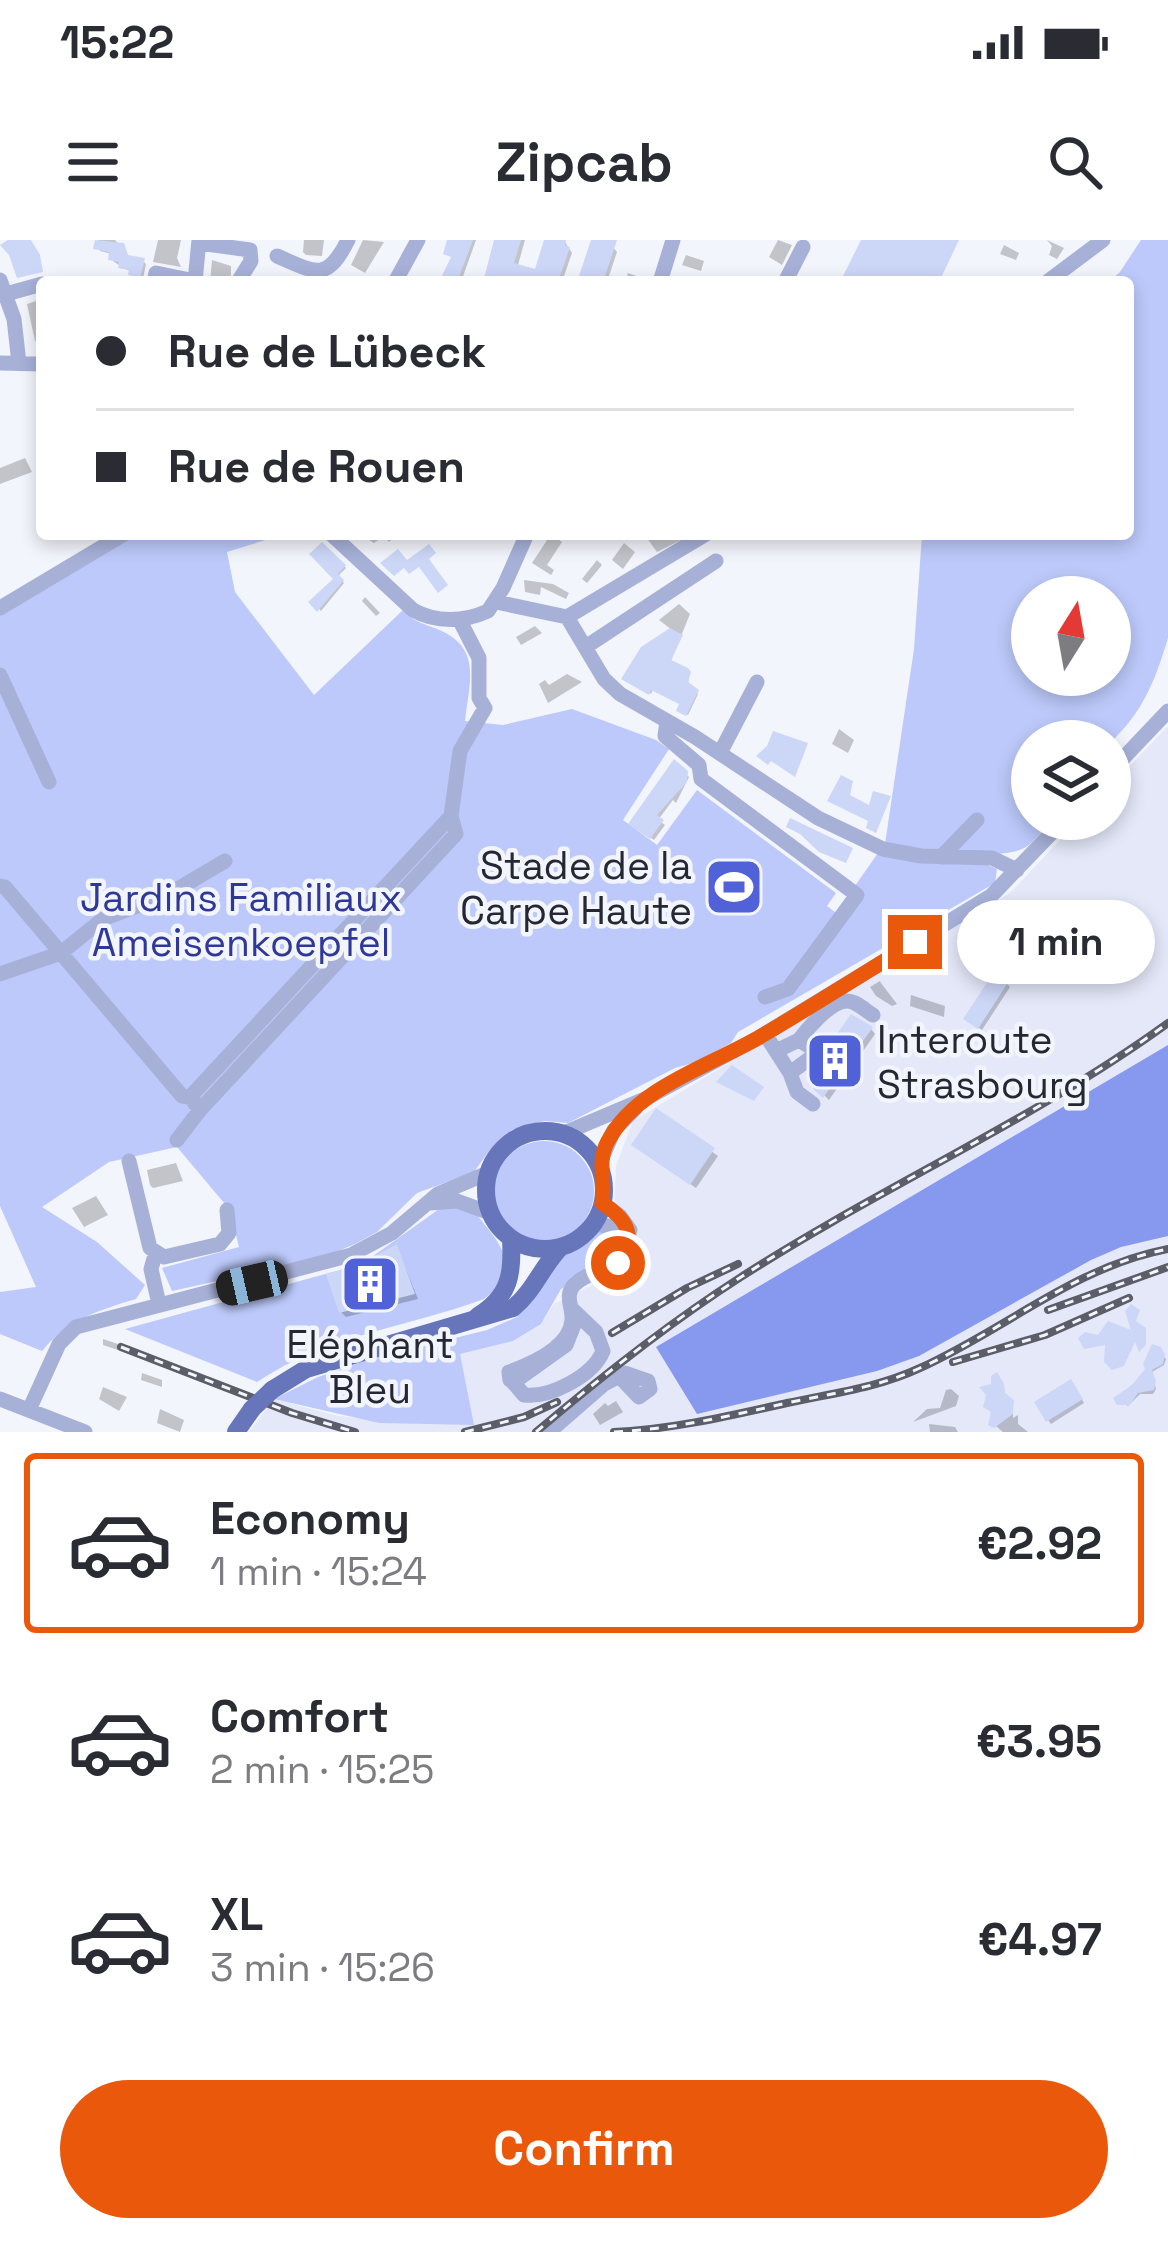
<!DOCTYPE html>
<html lang="en">
<head>
<meta charset="utf-8">
<style>
	:root { --surface:#fff; --page:#f2f2f3; --text:#2b2b33; --muted:#7c7c81; --line:#e1e1e2; --accent:#ea580c }
	body { margin:0; font-family:"Space Grotesk",sans-serif; background:var(--page); color:var(--text); height:100vh; display:flex; flex-direction:column; font-size:45px; white-space:nowrap }
	* { box-sizing:border-box; margin:0 }
	p { font-size:39px; color:var(--muted) }
	.icon { flex:none; width:66px; height:66px; fill:none; stroke:currentColor; stroke-width:2; stroke-linecap:round; stroke-linejoin:round }
	.map { position:relative; height:1192px; overflow:hidden }
	.sheet { display:flex; flex-direction:column; background:var(--surface); flex:1 }
	.sheet>* { flex:none }
	.banner { position:absolute; left:36px; top:36px; width:1098px; height:264px; border-radius:12px; box-shadow:0 6px 18px #0003; display:grid; align-content:center; height:264px; padding:0 60px; background:var(--surface) }
	.needle { width:78px; rotate:11deg }
	.fabs { position:absolute; left:1011px; top:336px; display:grid; gap:24px }
	.fabs a { display:grid; place-items:center; width:120px; height:120px; border-radius:50%; background:var(--surface); box-shadow:0 6px 18px #0003; font-size:60px }
	.end { position:absolute; width:54px; height:54px; margin:-27px; border:15px solid #ea580c; background:#fff; box-shadow:0 0 0 6px #fff }
	.from { border-radius:50% }
	.bubble { position:absolute; height:84px; border-radius:42px; background:var(--surface); box-shadow:0 6px 18px #0003; font-size:39px; font-weight:600; line-height:84px; text-align:center }
	.car { position:absolute; width:36px; height:72px; margin:-36px -18px; border-radius:15px; box-shadow:0 0 9px 3px #0007; background:linear-gradient(#222 24%,#8ab4d8 0 40%,#222 0 76%,#8ab4d8 0 86%,#222 0) }
	.banner b { display:flex; align-items:center; gap:42px; height:114px; font-size:45px }
	.banner b+b { border-top:3px solid var(--line) }
	.banner i { width:30px; height:30px; background:var(--text) }
	ul { padding:21px 0 0; list-style:none }
	li { display:flex; align-items:center; gap:36px; height:180px; margin:0 24px 18px; padding:0 36px; border:6px solid transparent; border-radius:12px }
	li div { flex:1 }
	li b { display:block; font-size:45px }
	li em { font-style:normal; font-weight:600 }
	li.active { border-color:var(--accent) }
	li>.icon { width:108px; height:108px; stroke-width:1.5 }
	.button { display:flex; gap:24px; margin-top:auto; padding:24px 60px }
	.button a { flex:1; height:138px; border-radius:72px; background:var(--accent); color:#fff; font-size:48px; font-weight:600; line-height:138px; text-align:center }
	.status { display:flex; justify-content:space-between; align-items:center; height:84px; padding:0 60px; background:var(--surface); direction:ltr }
	.status svg { height:33px; fill:currentColor }
	header { display:flex; justify-content:space-between; align-items:center; height:156px; padding:0 60px; background:var(--surface); font-size:54px; font-weight:600 }
	.map>svg:first-child { display:block }
	.built { fill:#e4e8f9 }
	.green { fill:#bcc9fa; fill-rule:evenodd }
	.water { fill:#8699ee }
	.shadow { fill:#0003 }
	.building { fill:#ccd6f7 }
	.lines { fill:none; stroke-linecap:round; stroke-linejoin:round }
	.minor { stroke:#a7b1d8; stroke-width:15 }
	.major { stroke:#6776bb; stroke-width:18 }
	.rail-casing { stroke:#5b5d68; stroke-width:8 }
	.rail { stroke:#f3f5fc; stroke-width:3; stroke-dasharray:9; stroke-linecap:butt }
	.major-bridge { stroke:#6776bb; stroke-width:18 }
	.route { stroke:#ea580c; stroke-width:15 }
	.labels { text-anchor:middle; stroke-width:9; stroke-linejoin:round; paint-order:stroke }
	.poi-label { font-size:39px; fill:#252834; stroke:#f3f5fc; text-anchor:end }
	.park-label { font-size:39px; fill:#2f3899; stroke:#f3f5fc }
</style>
</head>
<body>
<div class="status"><b>15:22</b><svg viewBox="0 0 49 12"><path d="M0 12V9h3v3zM5 12V6h3v6zM10 12V3h3v9zM15 12V0h3v12zM26 1h20v11H26zM47 4h2v5h-2z"/></svg></div>
<header><svg class="icon" aria-label="menu" viewBox="0 0 24 24"><path d="M4 6h16M4 12h16M4 18h16"/></svg>Zipcab<svg class="icon" aria-label="search" viewBox="0 0 24 24"><circle cx="10" cy="10" r="6"/><path d="M15 15l6 6"/></svg></header>
<div class="map">
<svg width="1168" height="1192" viewBox="0 0 1168 1192">
	<rect width="100%" height="100%" fill="#f3f5fc"/>
	<path class="built" d="M1168,486V1192H249L274,1159L338,1176L421,1184H473L459,1114L513,1101L541,1084L554,1064L612,1035L637,1008L631,984L614,969L616,926L633,881L1010,653L1080,579H1110V547Z"/>
	<path class="green" d="M1141,0H1168V398C1155,441 1143,472 1110,503L1032,501V579L1052,580C1044,589 1036,600 1026,607C999,623 916,609 885,604L914,409L922,294H1128V42H1108L1120,32ZM1032,357H1110V435H1032Z
		M135,294H285L227,312L235,352L314,455L403,370C414,382 422,383 437,389C483,407 469,443 465,481L503,485L572,469L656,500L669,509L623,580L657,605L697,550L836,653L827,666L836,673L878,613L988,625L997,629L995,643L738,792L731,803L697,822L675,828L568,883L545,881L512,890L489,911L474,932L417,953L377,992L355,1004L318,1019L172,1051L162,1028L239,1007L230,970L177,907L109,922L42,967L97,1002L145,1045L136,1059C99,1070 67,1080 42,1111L0,1094V1052L36,1047L0,966V373Z
		M494 951a50 50 0 1 1 100 0a50 50 0 1 1-100 0Z
		M442,967C449,967 456,966 462,967C473,969 479,977 485,985C508,1012 517,1035 484,1059C408,1087 327,1095 257,1142L125,1089L340,1030L373,1016Z
		M600,991L608,992L617,1010L615,1020L561,1049L541,1084L513,1101L460,1114L474,1185L379,1183L274,1159L318,1137L371,1119L487,1090L517,1077L563,1016Z"/>
	<path class="water" d="M1168,805V996L1121,1007L1091,1020L919,1116L877,1131L697,1174L656,1107Z"/>
	<path class="shadow" d="M98,0H115L130,18L143,21L146,24L143,39L114,22L112,14L100,11Z
		M158,0H181L177,18L181,27L153,22Z
		M304,0H324L322,16L306,15L303,12Z
		M363,0L384,2L365,33L351,25Z
		M450,0H476L461,42H442L454,18Z
		M499,0H525L518,25L537,33L547,0L565,2L572,13L562,42H487Z
		M594,0H607L617,12L607,42H580Z
		M778,0L792,5L782,25L769,17Z
		M1047,0L1064,8L1057,19L1049,15L1052,6Z
		M1004,5L1019,13L1016,20L1000,14Z
		M686,15L704,21L701,31L682,25Z
		M212,20L231,26V42H210Z
		M628,33L645,39L649,42H625Z
		M42,59V101H35L27,64Z
		M25,218L32,232L0,244V228Z
		M360,294H394L396,296L389,302L384,296L374,303Z
		M551,294L562,302L547,325L554,330L551,335L532,323Z
		M644,294H693L657,312Z
		M624,303L635,312L623,329L612,320Z
		M322,306L346,328L339,335L344,343L321,371L313,362L337,339Z
		M597,320L602,325L587,343L582,339Z
		M524,340L553,344L569,353L566,359L541,347L540,355L525,352Z
		M365,357L380,373L376,376L362,361Z
		M679,364L690,374L670,423L689,433L688,446L698,454L688,475L679,470L682,464L653,449L651,454L625,438L672,390L659,380Z
		M535,386L542,393L521,405L516,397Z
		M567,434L582,442L548,463L539,444L545,440L549,445Z
		M839,489L854,500L848,513L832,504Z
		M675,524L689,537L676,563L673,560L658,580L665,585L654,600L632,583Z
		M975,683L1018,690L1021,693L1010,708Z
		M880,741L881,743L897,764L892,766L876,756L870,747Z
		M1007,744L1010,747L982,790L970,782Z
		M911,755L945,766L944,777L910,766Z
		M871,789L875,794L829,860L817,848Z
		M657,872L718,916L696,948L640,910Z
		M176,923L183,941L153,948L150,945L147,930Z
		M96,956L108,975L84,987L72,968Z
		M397,1007L418,1059L346,1077L341,1072L357,1029Z
		M103,1099L121,1105V1111L103,1105Z
		M1155,1108L1166,1119L1164,1125L1152,1132L1156,1149L1153,1154H1140L1128,1166L1118,1158L1148,1130Z
		M142,1133L162,1140V1147L141,1140Z
		M996,1136L1004,1148L1005,1156L1013,1163V1178L1018,1175V1184L1028,1192H1003L990,1181Z
		M1074,1146L1084,1163L1051,1184L1048,1180Z
		M103,1147L127,1157L119,1171L99,1159Z
		M951,1149L959,1156L956,1166L913,1182L927,1169L940,1168L946,1150Z
		M616,1161L623,1172L600,1185L593,1174L605,1163L608,1166Z
		M160,1169L184,1180L180,1192L157,1183Z
		M929,1184L955,1187L958,1192H930Z"/>
	<path class="building" d="M8,0H31L40,15L43,32L17,38L9,15L0,5Z
		M95,0L124,3L128,15L145,18L140,38L128,35L129,30L118,28L119,22L108,20L109,12L93,9Z
		M447,0H473L457,42H439L451,17L443,14Z
		M494,0H521L514,23L535,29L544,0H566L565,5L570,7L558,42H483Z
		M591,0H617L603,42H577Z
		M861,0H959L939,42H840Z
		M322,302L346,325L338,334L344,340L317,372L308,362L333,339L309,314Z
		M429,304L436,313L429,319L448,345L438,353L419,327L409,334L404,328L394,336L380,323L398,309L407,320Z
		M670,388L683,395L671,420L688,428L691,432L688,442L699,450L686,476L676,471L679,464L651,450L649,455L621,439L641,407Z
		M773,491L808,503L795,537L771,521L768,525L756,516L767,506Z
		M674,519L688,531L687,542L657,575L664,580L650,599L628,584Z
		M841,535L853,541L850,555L869,565L873,551L891,556L876,593L866,588L868,581L827,561Z
		M790,578L853,608L846,623L819,612L800,594L786,587Z
		M992,669L1020,688L1006,707L970,683Z
		M994,732L1009,741L978,789L963,779Z
		M851,774L873,787L823,858L814,850L809,834L824,824L825,811Z
		M732,825L764,847L754,861L716,842Z
		M656,868L715,908L690,945L631,905Z
		M397,1004L415,1054L339,1073L326,1034L356,1026Z
		M1131,1064L1140,1070L1136,1081L1146,1088V1105L1139,1112L1135,1102L1124,1126L1112,1130L1104,1122L1105,1105L1084,1109L1078,1098L1085,1092L1098,1095L1108,1081L1131,1090L1125,1071Z
		M1152,1104L1161,1107L1165,1115L1163,1124L1152,1130L1156,1141L1154,1150L1138,1153L1130,1165H1117L1113,1158L1132,1145L1145,1129L1143,1124Z
		M997,1132L1004,1144L1005,1153L1014,1160L1013,1174L994,1188L988,1185L991,1172L983,1167L986,1155L979,1147L991,1144V1136Z
		M1071,1139L1083,1159L1046,1182L1034,1162Z"/>
	<g class="lines">
		<path class="minor" d="M199,3L250,10L251,21L238,42
			M277,16C316,33 327,42 348,0
			M0,40L14,79L19,123
			M154,42L156,33L195,41
			M195,42L199,0
			M395,42L418,0
			M660,42L673,0
			M785,42L803,7
			M1047,42L1103,0
			M6,54L42,44
			M0,123L42,124
			M331,294L413,370C436,383 464,382 488,371L503,348L527,294
			M496,362L567,377L604,439L620,454L695,497L818,578L883,609L921,616L992,618L1017,630
			M0,368L124,294
			M567,377L706,294
			M587,406L716,321
			M0,435L49,542
			M667,481L665,496L699,525L701,539L857,655L788,749L765,757
			M720,513L757,442
			M1110,532L1168,471
			M941,617L977,580
			M0,646L5,647L182,856L190,857L451,576L460,511L485,468L479,458V418L459,379
			M0,734L61,713L103,679L171,653L225,621
			M765,794L790,833L813,816V809L799,800L776,811
			M799,800C808,788 830,762 846,761C855,760 866,771 873,775
			M790,833L797,852L813,864
			M190,857L200,870L456,594L451,576
			M562,894L645,859L758,798L991,656L1065,579
			M177,900L200,870
			M129,921L150,1008L164,1017L220,1004L229,993L227,970
			M599,925L614,890L635,869
			M430,963L457,961L490,973
			M594,984L615,987L625,1000L626,1008
			M155,1015L151,1029L159,1064
			M577,1077L566,1105L517,1140H510L509,1132C531,1124 570,1107 572,1080C573,1067 564,1056 574,1045C588,1031 610,1031 623,1017L630,990L620,976L602,963
			M512,1141L524,1155C550,1158 593,1136 603,1111L596,1092L573,1070
			M0,1159L85,1192
			M29,1170L59,1104L76,1087L351,1015L392,993L438,954L488,933
			M549,1192L604,1144L625,1133L648,1141L650,1149L639,1157L619,1136"/>
		<path class="major" d="M486 950a59 59 0 1 1 118 0a59 59 0 1 1-118 0Z
			M478,1076C510,1056 513,1034 511,999
			M272,1150L306,1129L513,1068C534,1051 542,1026 561,1007
			M236,1192L252,1169"/>
		<g class="rail-casing">
			<path id="rail" d="M1048,1070L1168,1027
				M612,1093L687,1048L738,1024
				M121,1107L292,1173L355,1192
				M953,1122L1045,1095L1129,1058
				M465,1192L524,1177L557,1162
				M536,1192C602,1136 669,1083 741,1037C879,948 1036,879 1168,783
				M614,1192C674,1189 729,1176 787,1163C833,1153 877,1148 920,1128C1005,1090 1074,1027 1168,1009"/>
		</g>
		<use href="#rail" class="rail"/>
		<path class="major-bridge" d="M252,1169L272,1150"/>
	</g>
	<g class="lines">
		<path class="route" d="M618,1023C637,996 628,980 602,963C606,940 596,923 608,901C636,848 709,826 758,798C811,767 863,734 915,702"/>
	</g>
	<defs>
		<g id="stadium-square" transform="scale(3)"><rect x="-9" y="-9" width="18" height="18" rx="4" fill="#5161d7" stroke="#f3f5fc"/><path d="M0-5a6.5 5 0 1 0 0 10a6.5 5 0 1 0 0-10ZM-3.5-1.8h7v3.6h-7Z" fill="#fff"/></g>
		<g id="building-square" transform="scale(3)"><rect x="-9" y="-9" width="18" height="18" rx="4" fill="#5161d7" stroke="#f3f5fc"/><path d="M-4-6H4V6H1V3H-1V6H-4ZM-2.5-4.3h1.7v1.8h-1.7ZM.8-4.3h1.7v1.8H.8ZM-2.5-1h1.7V.8h-1.7ZM.8-1h1.7V.8H.8Z" fill="#fff"/></g>
	</defs>
	<g fill-rule="evenodd">
		<use href="#stadium-square" x="734" y="647"/>
		<use href="#building-square" x="835" y="821"/>
		<use href="#building-square" x="370" y="1044"/>
	</g>
	<g class="labels">
		<g class="poi-label">
			<text x="692" y="639">Stade de la<tspan x="692" dy="45">Carpe Haute</tspan></text>
			<text x="877" y="813" text-anchor="start">Interoute<tspan x="877" dy="45">Strasbourg</tspan></text>
			<text x="370" y="1118" text-anchor="middle">Eléphant<tspan x="370" dy="45">Bleu</tspan></text>
		</g>
		<g class="park-label">
			<text x="241" y="671">Jardins Familiaux<tspan x="241" dy="45">Ameisenkoepfel</tspan></text>
		</g>
	</g>
</svg>
<div class="fabs">
<a><svg class="needle" viewBox="-14 -14 28 28"><path d="M0-13l5 13h-10z" fill="#e53935"/><path d="M0 13l5-13h-10z" fill="#7c7c81"/></svg></a>
<a><svg class="icon" aria-label="layers" viewBox="0 0 24 24"><path d="M12 4l9 5-9 5-9-5zM3 14l9 5 9-5"/></svg></a>
</div>
<i class="end from" style="left:618px;top:1023px"></i>
<i class="end" style="left:915px;top:702px"></i>
<div class="bubble" style="left:957px;top:660px;width:198px">1 min</div>
<i class="car" style="left:252px;top:1043px;rotate:257deg"></i>
<div class="banner">
<b><i class="from"></i>Rue de Lübeck</b>
<b><i></i>Rue de Rouen</b>
</div>
</div>
<section class="sheet">
<ul>
<li class="active"><svg class="icon" aria-label="car" viewBox="0 0 24 24"><path d="M5 17H2v-5l4-1 3-4h7l3 4 3 1v5h-3M9 17h6M6 11h13"/><circle cx="7" cy="17" r="2"/><circle cx="17" cy="17" r="2"/></svg><div><b>Economy</b><p>1 min · 15:24</p></div><em>€2.92</em></li>
<li><svg class="icon" aria-label="car" viewBox="0 0 24 24"><path d="M5 17H2v-5l4-1 3-4h7l3 4 3 1v5h-3M9 17h6M6 11h13"/><circle cx="7" cy="17" r="2"/><circle cx="17" cy="17" r="2"/></svg><div><b>Comfort</b><p>2 min · 15:25</p></div><em>€3.95</em></li>
<li><svg class="icon" aria-label="car" viewBox="0 0 24 24"><path d="M5 17H2v-5l4-1 3-4h7l3 4 3 1v5h-3M9 17h6M6 11h13"/><circle cx="7" cy="17" r="2"/><circle cx="17" cy="17" r="2"/></svg><div><b>XL</b><p>3 min · 15:26</p></div><em>€4.97</em></li>
</ul>
<div class="button"><a>Confirm</a></div>
</section>
</body>
</html>
